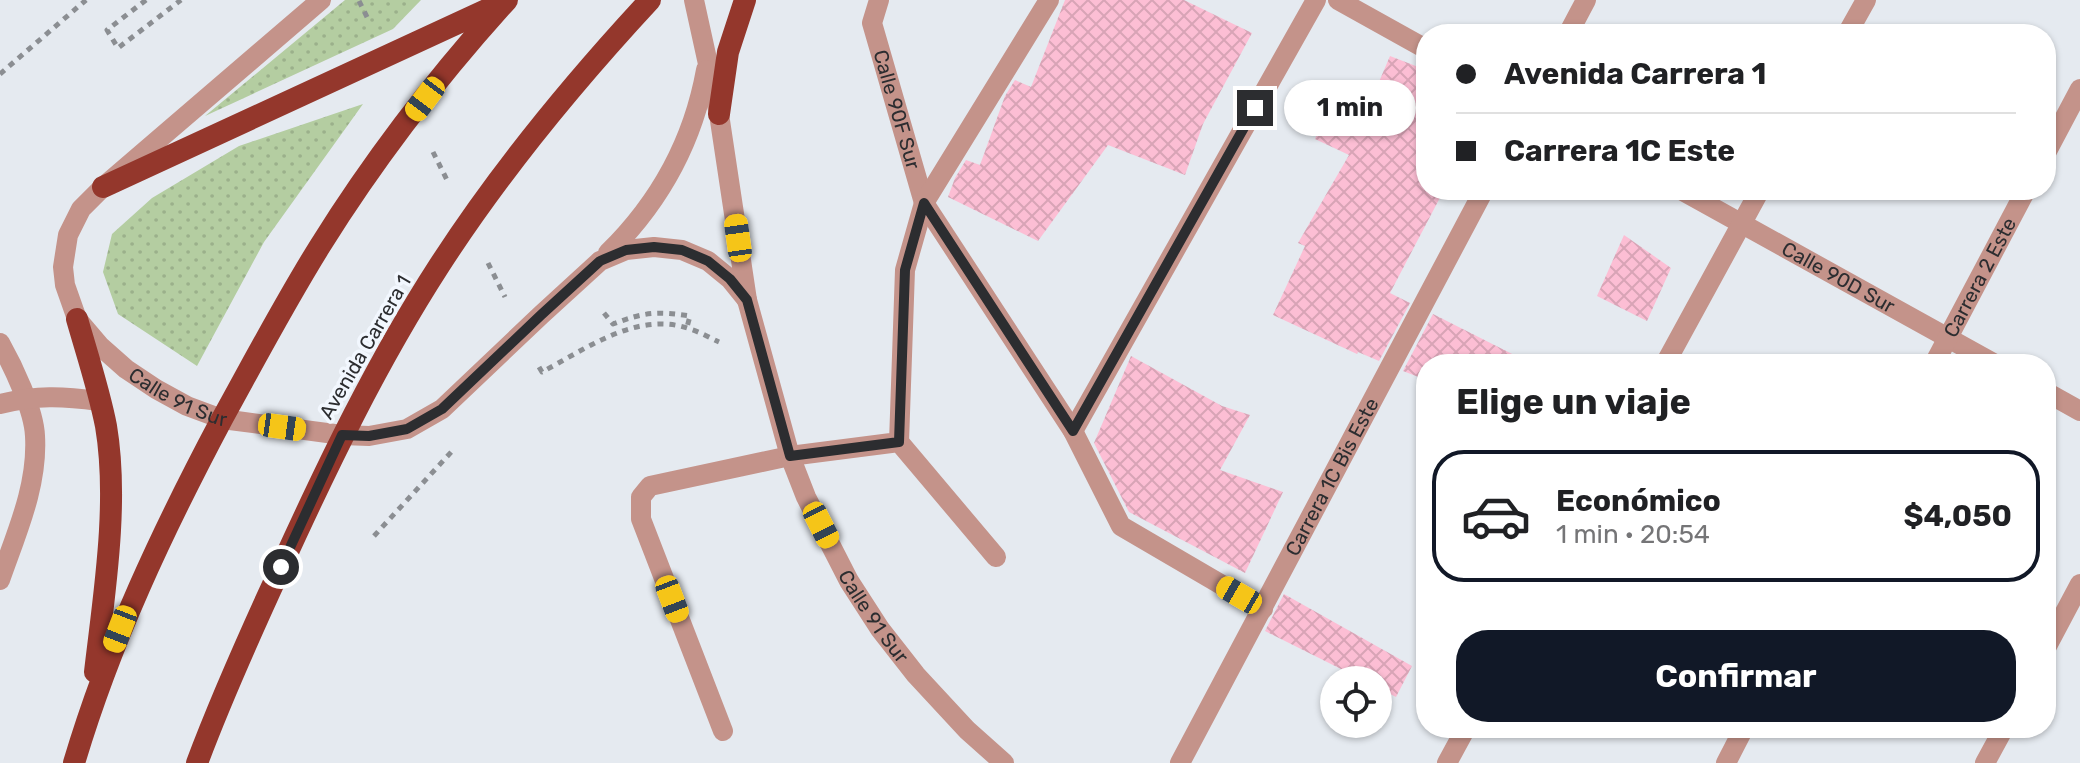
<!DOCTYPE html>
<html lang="es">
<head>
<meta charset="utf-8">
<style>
	:root { --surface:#fff; --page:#f6f6f6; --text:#202124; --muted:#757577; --line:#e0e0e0; --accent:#111827 }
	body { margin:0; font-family:Rubik,sans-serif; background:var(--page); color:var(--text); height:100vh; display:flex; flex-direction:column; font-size:30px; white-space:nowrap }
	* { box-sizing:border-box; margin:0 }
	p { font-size:26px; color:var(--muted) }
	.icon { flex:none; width:44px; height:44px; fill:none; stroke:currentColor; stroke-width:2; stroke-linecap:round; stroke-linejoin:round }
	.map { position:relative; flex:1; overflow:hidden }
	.drawer { position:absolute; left:1416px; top:354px; width:640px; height:384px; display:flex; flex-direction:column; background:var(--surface); border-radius:32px; box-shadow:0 2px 6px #0004 }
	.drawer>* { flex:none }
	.hud { position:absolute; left:1416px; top:24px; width:640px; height:176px; border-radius:32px; box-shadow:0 2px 6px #0004; display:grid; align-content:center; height:176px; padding:0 40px; background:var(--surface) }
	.controls { position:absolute; left:1320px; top:666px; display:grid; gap:16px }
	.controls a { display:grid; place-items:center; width:72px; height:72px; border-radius:50%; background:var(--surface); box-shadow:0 2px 6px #0004; font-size:40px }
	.end { position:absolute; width:36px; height:36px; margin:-18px; border:10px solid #2c2d30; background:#fff; box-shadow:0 0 0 4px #fff }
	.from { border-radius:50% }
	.bubble { position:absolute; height:56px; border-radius:28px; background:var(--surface); box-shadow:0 2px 6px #0004; font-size:26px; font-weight:700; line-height:56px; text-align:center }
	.car { position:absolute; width:24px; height:48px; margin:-24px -12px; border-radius:10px; box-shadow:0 0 6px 2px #0007; background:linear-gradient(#f5c518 24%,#345 0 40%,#f5c518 0 76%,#345 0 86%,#f5c518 0) }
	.hud b { display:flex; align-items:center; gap:28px; height:76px; font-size:30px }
	.hud b+b { border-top:2px solid var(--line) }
	.hud i { width:20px; height:20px; background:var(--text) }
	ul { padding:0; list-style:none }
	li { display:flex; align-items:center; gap:24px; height:132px; margin:0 16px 12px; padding:0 24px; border:4px solid var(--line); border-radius:32px }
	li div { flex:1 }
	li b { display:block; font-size:30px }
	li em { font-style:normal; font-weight:700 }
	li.active { border-color:var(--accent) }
	li>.icon { width:72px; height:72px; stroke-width:1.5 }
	h2 { padding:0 40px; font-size:36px; line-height:96px }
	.button { display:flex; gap:16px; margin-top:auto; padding:16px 40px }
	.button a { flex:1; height:92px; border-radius:32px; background:var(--accent); color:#fff; font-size:32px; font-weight:700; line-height:92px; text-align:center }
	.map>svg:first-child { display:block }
	.grass { fill:url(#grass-dots) }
	.building { fill:url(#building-cross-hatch) }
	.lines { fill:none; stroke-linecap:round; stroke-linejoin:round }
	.path { stroke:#8b8e92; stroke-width:5; stroke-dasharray:6 6; stroke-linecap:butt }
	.service { stroke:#c4938a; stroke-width:20 }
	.minor { stroke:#c4938a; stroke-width:20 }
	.tertiary { stroke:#c4938a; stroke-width:20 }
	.trunk { stroke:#94372c; stroke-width:22 }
	.route { stroke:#2c2d30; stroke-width:10 }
	.labels { text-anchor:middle; stroke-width:7; stroke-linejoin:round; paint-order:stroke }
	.street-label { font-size:20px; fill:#2c2d30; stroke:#f2f7fe }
</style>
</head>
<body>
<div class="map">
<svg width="2080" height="763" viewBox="0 0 2080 763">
	<defs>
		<pattern id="grass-dots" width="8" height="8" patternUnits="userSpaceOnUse" patternTransform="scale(2)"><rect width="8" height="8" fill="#b4cda1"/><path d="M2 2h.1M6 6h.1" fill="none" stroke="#9bb08b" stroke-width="1.8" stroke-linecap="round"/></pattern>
		<pattern id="building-cross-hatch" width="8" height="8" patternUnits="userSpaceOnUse" patternTransform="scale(2)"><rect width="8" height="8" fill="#fcbed4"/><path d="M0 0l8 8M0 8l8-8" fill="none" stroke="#d8a4b6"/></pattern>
	</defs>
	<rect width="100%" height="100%" fill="#e5eaf0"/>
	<path class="grass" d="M345,0H421L393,29L205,116Z
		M363,104L264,242L197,366L118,314L103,272L112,234L152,198L239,146Z"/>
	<path class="building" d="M1065,0H1184L1252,33L1203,124L1185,175L1108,145L1038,241L948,197L955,178L966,160L980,165L1005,96L1015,80L1031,87Z
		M1390,56L1426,70V190H1444L1390,293L1410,303L1379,361L1358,352L1357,354L1273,315L1305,246L1298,243L1349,155L1315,139L1340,81L1373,96Z
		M1624,235L1671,268L1647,321L1597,296Z
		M1433,314L1532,364H1426V380L1403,371Z
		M1131,356L1222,406L1250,415L1220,470L1283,492L1245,573L1129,512L1094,443Z
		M1284,594L1412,666L1396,697L1378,688V680H1363L1265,631Z"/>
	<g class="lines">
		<path class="path" d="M146,0L107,30L118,48L181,0
			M359,1L369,21
			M0,74L86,0
			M433,152L448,182
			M488,263L505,297
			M604,313L613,324C645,312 656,311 690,316L687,327
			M539,367L542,372C586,349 638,310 690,329C700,332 710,338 719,342
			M374,536L454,449"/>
		<path class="service" d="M899,442L905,270L924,203
			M723,731L641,519V497L650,486L790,456L899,442L996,557"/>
		<g class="minor">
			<path id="s1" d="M879,0L872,23L924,203L1073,431L1121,526L1263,609"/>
			<path d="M1338,0L1426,49"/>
			<path d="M1568,34L1586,0"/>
			<path d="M1847,34L1866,0"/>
			<path d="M2046,153L2080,89"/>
			<path id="s2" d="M1681,190L1995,364"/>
			<path d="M924,203L1049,0"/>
			<path d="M0,343C13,366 34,410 35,436C38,486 16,534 0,580"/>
			<path d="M1665,364L1760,190"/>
			<path id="s3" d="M1934,364L2026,190"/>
			<path d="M2046,392L2080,411"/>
			<path d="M0,404C37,395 62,396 99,401"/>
			<path d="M1073,431L1316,0"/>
			<path d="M2046,648L2080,584"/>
			<path id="s4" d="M1180,763L1484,190"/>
			<path d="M1447,763L1466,728"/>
			<path d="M1726,763L1744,728"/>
			<path d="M1985,763L2004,728"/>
		</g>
		<g class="tertiary">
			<path id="s5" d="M321,0L103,187L81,209L68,235L63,267L65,285L77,319L100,346L126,369L156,389L187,406L222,419L342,435L369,436L407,429L442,409L541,315L600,261L626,250L654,247L682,250L708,261L730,279L747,300"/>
			<path id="s6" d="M694,0L719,114L747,300L790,456L806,497L849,581L880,629L916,675L967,730L1004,763"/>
			<path d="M608,253C660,202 693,142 706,70"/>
		</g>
		<path class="trunk" d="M719,114L728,52L745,0
			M103,187L497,5
			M77,319C87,354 99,390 106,426C119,503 104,595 95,672
			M74,763C110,642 163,530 222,419C254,361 285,302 320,246C373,161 440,74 507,0
			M197,763C222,696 251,632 281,567C328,464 377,362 439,266C501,170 573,83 650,0"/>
	</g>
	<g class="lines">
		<path class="route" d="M281,567L342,435L369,436L407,429L442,409L541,315L600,261L626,250L654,247L682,250L708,261L730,279L747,300L790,456L899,442L905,270L924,203L1073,431L1255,108"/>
	</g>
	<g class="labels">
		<g class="street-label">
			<text dy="7" stroke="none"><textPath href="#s1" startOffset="114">Calle 90F Sur</textPath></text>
			<text dy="7" stroke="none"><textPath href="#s2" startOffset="180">Calle 90D Sur</textPath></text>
			<text dy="7" stroke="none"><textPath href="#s3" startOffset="98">Carrera 2 Este</textPath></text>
			<text transform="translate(365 347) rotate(-60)" y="7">Avenida Carrera 1</text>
			<text dy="7" stroke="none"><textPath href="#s5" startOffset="564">Calle 91 Sur</textPath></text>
			<text dy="7" stroke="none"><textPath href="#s4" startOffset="324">Carrera 1C Bis Este</textPath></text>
			<text dy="7" stroke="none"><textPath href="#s6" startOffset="648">Calle 91 Sur</textPath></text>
		</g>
	</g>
</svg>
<div class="controls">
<a><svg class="icon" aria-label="locate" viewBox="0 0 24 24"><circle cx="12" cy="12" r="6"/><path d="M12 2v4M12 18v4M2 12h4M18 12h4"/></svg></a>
</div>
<i class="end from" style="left:281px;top:567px"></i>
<i class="end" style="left:1255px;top:108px"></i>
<div class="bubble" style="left:1284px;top:80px;width:132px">1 min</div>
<i class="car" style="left:425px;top:99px;rotate:217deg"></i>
<i class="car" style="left:738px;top:238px;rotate:352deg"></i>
<i class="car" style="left:282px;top:427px;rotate:98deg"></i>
<i class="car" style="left:821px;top:525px;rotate:153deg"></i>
<i class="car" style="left:1239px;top:595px;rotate:300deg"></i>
<i class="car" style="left:672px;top:599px;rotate:159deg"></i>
<i class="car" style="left:120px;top:629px;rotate:201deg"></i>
<div class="hud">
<b><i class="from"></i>Avenida Carrera 1</b>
<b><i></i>Carrera 1C Este</b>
</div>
<section class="drawer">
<h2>Elige un viaje</h2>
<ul>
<li class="active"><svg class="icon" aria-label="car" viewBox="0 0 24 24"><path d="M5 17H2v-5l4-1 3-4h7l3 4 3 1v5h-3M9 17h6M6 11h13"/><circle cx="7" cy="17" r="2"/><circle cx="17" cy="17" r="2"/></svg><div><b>Económico</b><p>1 min · 20:54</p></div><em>$4,050</em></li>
</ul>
<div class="button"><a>Confirmar</a></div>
</section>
</div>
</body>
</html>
